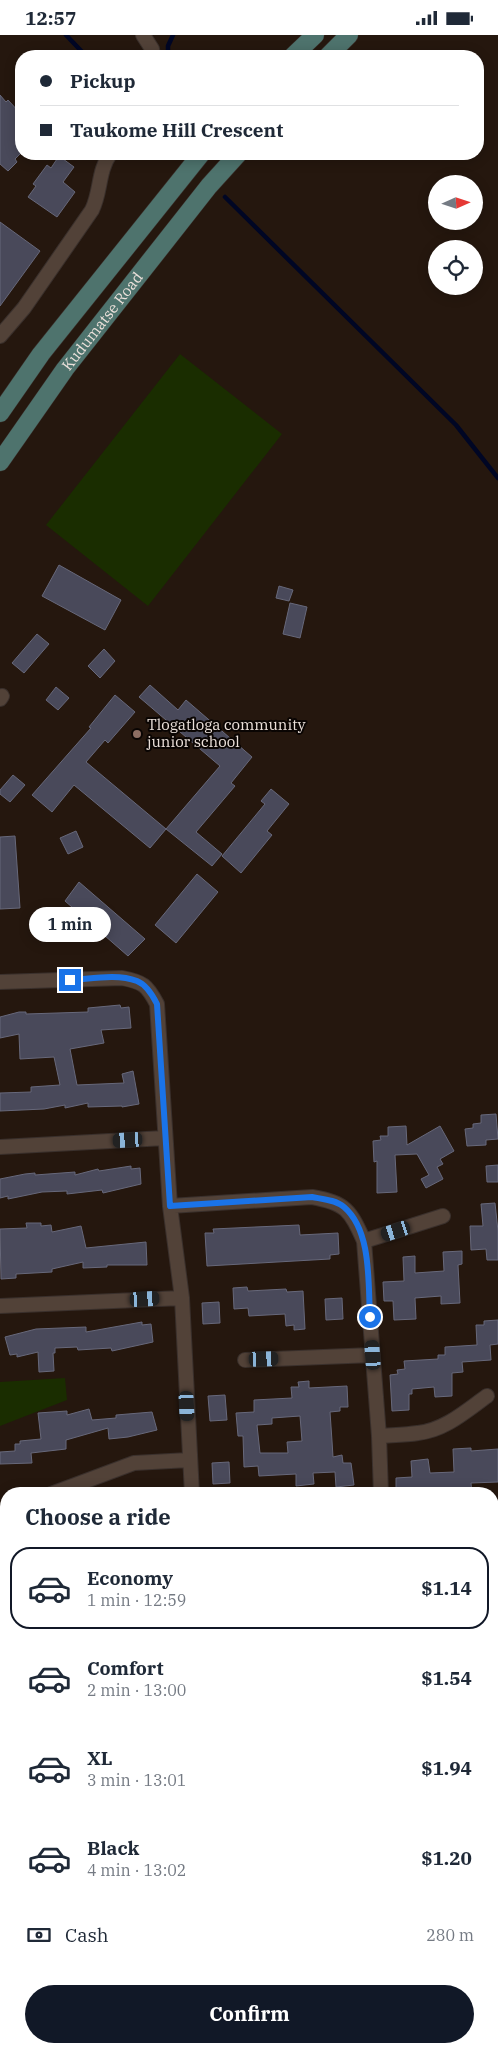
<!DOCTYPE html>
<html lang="en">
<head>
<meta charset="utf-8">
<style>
	:root { --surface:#fff; --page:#f2f2f3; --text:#1f2937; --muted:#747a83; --line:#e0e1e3; --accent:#111827 }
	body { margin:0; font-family:"IBM Plex Serif",serif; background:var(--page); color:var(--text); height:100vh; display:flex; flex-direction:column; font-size:19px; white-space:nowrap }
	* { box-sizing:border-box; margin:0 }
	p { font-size:16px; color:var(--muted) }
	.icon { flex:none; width:28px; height:28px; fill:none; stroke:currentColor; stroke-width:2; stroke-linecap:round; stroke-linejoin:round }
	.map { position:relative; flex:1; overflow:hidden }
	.sheet { position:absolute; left:0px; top:1452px; width:499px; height:566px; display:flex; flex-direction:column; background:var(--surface); border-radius:20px 20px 0 0; box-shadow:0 2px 12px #0003 }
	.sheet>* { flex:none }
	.top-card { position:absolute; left:15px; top:15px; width:469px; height:110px; border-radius:20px; box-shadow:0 2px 12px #0003; display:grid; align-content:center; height:110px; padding:0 25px; background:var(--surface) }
	.needle { width:32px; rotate:87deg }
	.controls { position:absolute; left:428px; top:140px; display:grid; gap:10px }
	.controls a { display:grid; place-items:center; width:55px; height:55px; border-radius:50%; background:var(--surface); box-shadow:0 2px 12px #0003; font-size:25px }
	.end { position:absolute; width:22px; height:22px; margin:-11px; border:6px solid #1a73e8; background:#fff; box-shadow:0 0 0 2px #fff }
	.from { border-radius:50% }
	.bubble { position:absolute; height:35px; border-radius:18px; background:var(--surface); box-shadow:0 2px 12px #0003; font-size:16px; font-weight:700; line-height:35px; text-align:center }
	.car { position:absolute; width:15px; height:30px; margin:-15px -8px; border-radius:6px; box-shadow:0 0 4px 1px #0007; background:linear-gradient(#222 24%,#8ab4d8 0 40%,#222 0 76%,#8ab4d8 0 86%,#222 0) }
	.top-card b { display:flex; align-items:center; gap:18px; height:48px; font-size:19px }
	.top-card b+b { border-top:1px solid var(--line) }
	.top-card i { width:12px; height:12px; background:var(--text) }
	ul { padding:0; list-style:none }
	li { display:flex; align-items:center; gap:15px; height:82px; margin:0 10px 8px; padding:0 15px; border:2px solid transparent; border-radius:20px }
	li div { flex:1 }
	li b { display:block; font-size:19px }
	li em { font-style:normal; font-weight:700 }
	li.on { border-color:var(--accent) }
	li>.icon { width:45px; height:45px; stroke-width:1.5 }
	h2 { padding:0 25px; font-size:22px; line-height:60px }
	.pay { display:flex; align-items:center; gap:12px; height:55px; padding:0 25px; font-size:19px }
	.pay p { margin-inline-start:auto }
	.primary-button { display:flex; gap:10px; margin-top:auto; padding:10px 25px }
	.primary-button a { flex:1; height:58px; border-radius:30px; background:var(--accent); color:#fff; font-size:20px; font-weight:700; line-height:58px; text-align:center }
	.status { display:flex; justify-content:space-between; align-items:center; height:35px; padding:0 25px; background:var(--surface); direction:ltr }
	.status svg { height:14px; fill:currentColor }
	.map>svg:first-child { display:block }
	.green { fill:#1a2d00 }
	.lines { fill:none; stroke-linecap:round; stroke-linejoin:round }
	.stream { stroke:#000624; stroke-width:4.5 }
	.building { fill:#49495a; stroke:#67687a; fill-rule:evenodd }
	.minor-casing { stroke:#3a302c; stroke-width:16 }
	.major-casing { stroke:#3a302c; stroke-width:19 }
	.minor { stroke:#524238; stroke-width:14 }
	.major { stroke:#4e736d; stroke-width:18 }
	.route { stroke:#1a73e8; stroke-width:6 }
	.education-dot { fill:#8d6e63; stroke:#0a0503; stroke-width:2 }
	.labels { text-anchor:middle; stroke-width:4; stroke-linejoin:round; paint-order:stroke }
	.street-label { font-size:15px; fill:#ece1db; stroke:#0a0503 }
	.poi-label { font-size:15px; fill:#ece1db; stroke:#0a0503; text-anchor:start }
</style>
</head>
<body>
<div class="status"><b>12:57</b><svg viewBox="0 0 49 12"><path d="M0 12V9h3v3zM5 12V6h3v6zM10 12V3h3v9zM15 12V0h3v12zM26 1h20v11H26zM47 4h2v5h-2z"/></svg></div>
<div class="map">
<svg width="498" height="2018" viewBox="0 0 498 2018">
	<rect width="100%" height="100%" fill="#25170e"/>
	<path class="green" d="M180,319L282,399L148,571L46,490Z
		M65,1343L67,1365L0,1391V1347Z"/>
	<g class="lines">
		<path class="stream" d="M66,0L86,21
			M168,21V11L173,0
			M225,162L456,390L498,443"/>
	</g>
	<path class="building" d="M0,60L6,67L8,65L21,79V118L15,124L17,127L8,136L0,129Z
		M59,121L74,132L63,147L75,157L57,182L28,162L36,151L33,149L47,130L51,133Z
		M0,187L40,216L0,271Z
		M59,530L121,565L105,595L42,561Z
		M279,551L293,555L289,566L276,563Z
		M290,568L307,572L300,603L283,599Z
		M37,599L49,609L24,638L12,628Z
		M104,614L115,626L100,643L88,631Z
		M150,650L178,675L186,665L252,722L231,748L235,751L196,797L222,819L212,831L166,794L220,731L139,662Z
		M56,652L69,663L58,675L46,665Z
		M115,660L135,677L108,708L105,705L86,727L166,794L150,813L74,750L52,777L32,760L91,693L89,692Z
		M13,740L25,750L10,767L0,759V755Z
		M271,754L289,769L267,796L272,800L241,838L222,821L265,769L261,766Z
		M76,796L83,812L68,819L60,803Z
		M15,801L20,873L0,874V802Z
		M197,839L218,857L176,908L155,890Z
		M79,847L145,904L128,921L65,866Z
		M120,970L121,973L129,972L131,993L101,995L104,1008L70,1014L77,1050L124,1048L122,1039L133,1036L139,1069L122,1072V1071L88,1072V1068L65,1073V1070L44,1074L0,1076V1058L31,1057V1052L60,1050L54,1022L20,1024L19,999L0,1003V982L19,977H26V979L88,977V973Z
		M496,1079L498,1104L486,1105V1110L467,1111L465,1094L473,1093V1089L481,1088V1080Z
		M406,1091L407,1110L440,1091L454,1116L440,1124L443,1129L437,1132L443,1144L426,1153L421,1144L429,1140L417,1119L395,1120L397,1157L377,1158V1126L374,1127L373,1106L381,1105L380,1101H388V1092Z
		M498,1130V1147H487L486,1131Z
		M131,1131V1134L140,1133L141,1149L103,1158L102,1155L67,1159V1156L42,1157L8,1164V1161L0,1163V1144L25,1139L35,1138V1140L75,1137V1140L98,1134L99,1136Z
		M495,1168L498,1196V1225H487L486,1214L471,1215L470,1191H483L481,1169Z
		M26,1188H41V1191L51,1190L52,1197L81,1191L86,1213L146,1207L147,1230H107V1232L83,1233V1227L52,1234V1237L16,1239V1243L1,1244L0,1194L27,1193Z
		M299,1190L300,1200L338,1198L339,1219L330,1220V1224L207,1231L205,1198H214L213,1194Z
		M462,1216V1229L458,1230L460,1268L441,1269V1261L415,1263L416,1284L394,1285L393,1266H384L383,1247L404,1246L403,1222L415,1221V1238L444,1236L443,1217Z
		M247,1252L248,1256L286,1254L287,1257L303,1256L305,1294L294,1295V1290L286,1291L285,1279L249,1281L248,1273L234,1274L233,1253Z
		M342,1263L343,1284L326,1285L325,1264Z
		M219,1267L220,1288L203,1289L202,1268Z
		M498,1285V1309L490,1310L491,1325L462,1327L463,1337L452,1338V1361L435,1362L434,1352L412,1354V1359H409V1375L392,1376L390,1340L398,1339L397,1335L405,1334L404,1326L438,1324V1320H445V1312L477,1310L476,1290H484V1286Z
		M142,1287V1290L151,1289L153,1307L112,1316L111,1313L78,1315L77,1312L55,1313V1318H53L54,1336L39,1337L38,1317L17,1322V1319L10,1320L5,1302L36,1294L86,1292V1297Z
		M309,1346V1353L347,1351L348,1372H340V1376L330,1377L332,1406L333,1422L342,1420L343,1428H351L354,1450L336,1452L335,1437L313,1438L314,1449L296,1451V1439L259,1441L258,1431L244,1432L243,1401H238L236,1378L254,1377V1365L292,1363L291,1352H299L298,1347ZM300,1381L302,1406L287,1407L288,1418H260L257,1390L272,1389V1383Z
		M225,1360L227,1385L210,1386L208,1361Z
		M89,1374L92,1385L116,1383V1380L152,1377L157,1395L128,1402L109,1404L108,1393L66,1405V1414L31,1418L32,1428L0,1429V1417L15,1416V1409H20V1406L41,1404L38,1378L67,1376V1380Z
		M471,1413V1416L498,1414V1447L471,1448L472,1459H396V1443L412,1442L411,1426L428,1424L430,1438L454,1437L453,1414Z
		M229,1427L230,1448L213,1449L212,1428Z"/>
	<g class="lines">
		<g class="minor-casing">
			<path id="minor" d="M143,0L152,14L153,21
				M0,301L24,273L92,175C101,157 98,136 110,119
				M0,664L2,661
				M0,947L122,943C143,947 147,950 157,969L170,1171L182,1263L192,1459
				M0,1112L165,1103
				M170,1171L312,1162C346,1168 350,1175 364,1206L379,1401L381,1459
				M364,1206L443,1181
				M0,1271L182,1263
				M245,1325L373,1320
				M379,1401C392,1400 405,1400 418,1398C445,1395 466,1376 487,1361
				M51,1459L134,1428L189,1425
				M0,1479L6,1477
				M492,1573L498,1570
				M0,1641L6,1638
				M492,1728L498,1725
				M0,1800L6,1797
				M492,1906H498
				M0,1925L6,1923
				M116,2012L117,2018
				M287,2012L288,2018
				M459,2012V2018"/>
		</g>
		<g class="major-casing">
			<g id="major">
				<path d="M293,21L315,0"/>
				<path d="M328,21L349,0"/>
				<path d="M0,378L41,319L201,119"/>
				<path id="s1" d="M0,427L65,334L209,151L238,119"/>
			</g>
		</g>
		<use href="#minor" class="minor"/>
		<use href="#major" class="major"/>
	</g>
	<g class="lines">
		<path class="route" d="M70,945C90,944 117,938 137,946C147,950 153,961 157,969L170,1171L312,1162C322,1164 336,1165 344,1172C372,1196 368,1249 370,1282"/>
	</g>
	<circle class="education-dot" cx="137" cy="699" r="5"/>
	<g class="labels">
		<g class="street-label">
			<text dy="5" stroke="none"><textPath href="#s1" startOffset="174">Kudumatse Road</textPath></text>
		</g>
		<g class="poi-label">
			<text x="147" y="695">Tlogatloga community<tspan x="147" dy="17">junior school</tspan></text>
		</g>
	</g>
</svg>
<div class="controls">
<a><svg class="needle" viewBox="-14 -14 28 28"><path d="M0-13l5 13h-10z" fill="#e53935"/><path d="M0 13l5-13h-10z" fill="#747a83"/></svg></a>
<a><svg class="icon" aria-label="locate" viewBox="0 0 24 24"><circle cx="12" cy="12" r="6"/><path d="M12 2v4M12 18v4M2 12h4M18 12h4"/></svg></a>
</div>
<i class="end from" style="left:370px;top:1282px"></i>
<i class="end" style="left:70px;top:945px"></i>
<div class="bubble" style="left:29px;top:872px;width:82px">1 min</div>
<i class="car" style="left:128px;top:1105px;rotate:267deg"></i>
<i class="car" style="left:396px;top:1196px;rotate:252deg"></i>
<i class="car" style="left:145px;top:1264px;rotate:87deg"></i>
<i class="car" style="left:373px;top:1320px;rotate:356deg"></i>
<i class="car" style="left:264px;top:1324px;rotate:88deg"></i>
<i class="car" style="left:187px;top:1371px;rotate:177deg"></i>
<div class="top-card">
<b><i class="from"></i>Pickup</b>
<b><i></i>Taukome Hill Crescent</b>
</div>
<section class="sheet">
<h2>Choose a ride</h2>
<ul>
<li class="on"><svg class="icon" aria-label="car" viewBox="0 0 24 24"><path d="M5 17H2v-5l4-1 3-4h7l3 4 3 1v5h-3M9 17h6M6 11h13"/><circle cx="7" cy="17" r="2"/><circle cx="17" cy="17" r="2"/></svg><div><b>Economy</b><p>1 min · 12:59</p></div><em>$1.14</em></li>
<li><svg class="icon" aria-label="car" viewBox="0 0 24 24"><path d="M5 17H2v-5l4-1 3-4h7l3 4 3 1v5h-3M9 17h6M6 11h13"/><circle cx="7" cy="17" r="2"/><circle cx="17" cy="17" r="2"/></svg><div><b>Comfort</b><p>2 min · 13:00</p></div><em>$1.54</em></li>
<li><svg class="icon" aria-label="car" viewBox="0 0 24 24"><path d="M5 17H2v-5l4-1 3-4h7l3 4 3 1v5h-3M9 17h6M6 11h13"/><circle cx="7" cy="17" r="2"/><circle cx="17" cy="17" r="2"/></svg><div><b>XL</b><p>3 min · 13:01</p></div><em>$1.94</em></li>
<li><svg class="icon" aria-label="car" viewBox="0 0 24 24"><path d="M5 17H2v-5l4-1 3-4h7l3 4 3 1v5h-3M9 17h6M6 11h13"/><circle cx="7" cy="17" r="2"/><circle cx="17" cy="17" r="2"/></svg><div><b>Black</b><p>4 min · 13:02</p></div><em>$1.20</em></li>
</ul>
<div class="pay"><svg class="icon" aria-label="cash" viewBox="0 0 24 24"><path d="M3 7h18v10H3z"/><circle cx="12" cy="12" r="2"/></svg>Cash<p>280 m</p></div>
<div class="primary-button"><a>Confirm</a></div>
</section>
</div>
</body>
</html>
